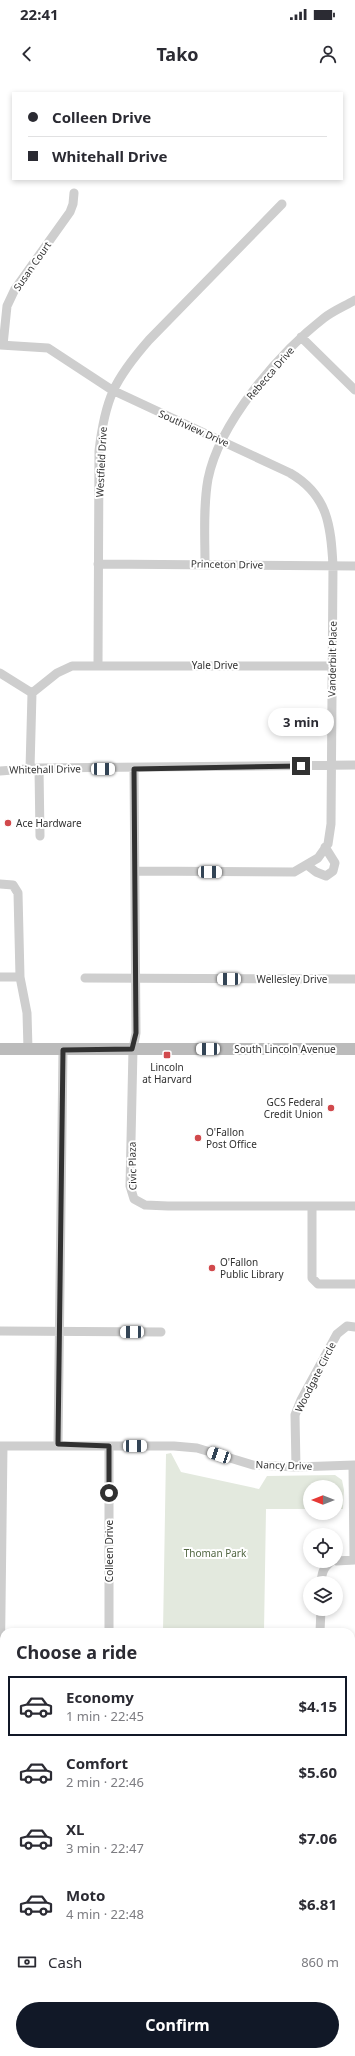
<!DOCTYPE html>
<html lang="en">
<head>
<meta charset="utf-8">
<style>
	:root { --surface:#fff; --page:#f2f2f3; --text:#2b2b33; --muted:#7c7c81; --line:#e1e1e2; --accent:#111827 }
	body { margin:0; font-family:"Noto Sans",sans-serif; background:var(--page); color:var(--text); height:100vh; display:flex; flex-direction:column; font-size:15px; white-space:nowrap }
	* { box-sizing:border-box; margin:0 }
	p { font-size:13px; color:var(--muted) }
	.icon { flex:none; width:22px; height:22px; fill:none; stroke:currentColor; stroke-width:2; stroke-linecap:round; stroke-linejoin:round }
	.map { position:relative; flex:1; overflow:hidden }
	.side { position:absolute; left:0px; top:1548px; width:355px; height:428px; display:flex; flex-direction:column; background:var(--surface); border-radius:12px 12px 0 0; box-shadow:0 2px 6px #0003 }
	.side>* { flex:none }
	.top-card { position:absolute; left:12px; top:12px; width:331px; height:88px; border-radius:0px; box-shadow:0 2px 6px #0003; display:grid; align-content:center; height:88px; padding:0 16px; background:var(--surface) }
	.needle { width:26px; rotate:270deg }
	.tools { position:absolute; left:303px; top:1400px; display:grid; gap:8px }
	.tools a { display:grid; place-items:center; width:40px; height:40px; border-radius:50%; background:var(--surface); box-shadow:0 2px 6px #0003; font-size:20px }
	.end { position:absolute; width:18px; height:18px; margin:-9px; border:5px solid #313131; background:#fff; box-shadow:0 0 0 2px #fff }
	.from { border-radius:50% }
	.bubble { position:absolute; height:28px; border-radius:14px; background:var(--surface); box-shadow:0 2px 6px #0003; font-size:13px; font-weight:700; line-height:28px; text-align:center }
	.car { position:absolute; width:12px; height:24px; margin:-12px -6px; border-radius:5px; box-shadow:0 0 3px 1px #0007; background:linear-gradient(#fff 24%,#345 0 40%,#fff 0 76%,#345 0 86%,#fff 0) }
	.top-card b { display:flex; align-items:center; gap:14px; height:38px; font-size:15px }
	.top-card b+b { border-top:1px solid var(--line) }
	.top-card i { width:10px; height:10px; background:var(--text) }
	ul { padding:0; list-style:none }
	li { display:flex; align-items:center; gap:12px; height:60px; margin:0 8px 6px; padding:0 8px; border:2px solid transparent; border-radius:0px }
	li div { flex:1 }
	li b { display:block; font-size:15px }
	li em { font-style:normal; font-weight:700 }
	li.on { border-color:var(--accent) }
	li>.icon { width:36px; height:36px; stroke-width:1.5 }
	h2 { padding:0 16px; font-size:18px; line-height:48px }
	.pay { display:flex; align-items:center; gap:10px; height:44px; padding:0 16px; font-size:15px }
	.pay p { margin-inline-start:auto }
	.action { display:flex; gap:8px; margin-top:auto; padding:8px 16px }
	.action a { flex:1; height:46px; border-radius:24px; background:var(--accent); color:#fff; font-size:16px; font-weight:700; line-height:46px; text-align:center }
	.status { display:flex; justify-content:space-between; align-items:center; height:28px; padding:0 20px; background:var(--surface); direction:ltr }
	.status svg { height:11px; fill:currentColor }
	header { display:flex; justify-content:space-between; align-items:center; height:52px; padding:0 16px; background:var(--surface); font-size:18px; font-weight:700 }
	.map>svg:first-child { display:block }
	.green { fill:#e3e9de }
	.lines { fill:none; stroke-linecap:round; stroke-linejoin:round }
	.street { stroke:#cecece; stroke-width:9 }
	.secondary { stroke:#bbb; stroke-width:12 }
	.route { stroke:#313131; stroke-width:5 }
	.poi-dot { fill:#d1494c; stroke:#fff; stroke-width:1.5 }
	.labels { text-anchor:middle; stroke-width:4; stroke-linejoin:round; paint-order:stroke }
	.street-label { font-size:10px; fill:#313131; stroke:#fff }
	.poi-label { font-size:10px; fill:#313131; stroke:#fff; text-anchor:start }
	.park-label { font-size:10px; fill:#526743; stroke:#fff }
</style>
</head>
<body>
<div class="status"><b>22:41</b><svg viewBox="0 0 49 12"><path d="M0 12V9h3v3zM5 12V6h3v6zM10 12V3h3v9zM15 12V0h3v12zM26 1h20v11H26zM47 4h2v5h-2z"/></svg></div>
<header><svg class="icon" aria-label="back" viewBox="0 0 24 24"><path d="M15 5l-7 7 7 7"/></svg>Tako<svg class="icon" aria-label="person" viewBox="0 0 24 24"><circle cx="12" cy="8" r="4"/><path d="M4 21q1-7 8-7t8 7"/></svg></header>
<div class="map">
<svg width="355" height="1976" viewBox="0 0 355 1976">
	<rect width="100%" height="100%" fill="#fff"/>
	<path class="green" d="M171,1373L181,1392L259,1409L267,1396L335,1395L342,1400L344,1410L343,1429H336V1407H310V1429H266L264,1552H163L166,1374Z"/>
	<g class="lines">
		<path class="street" d="M301,257L355,310
			M0,265L48,268L112,310L290,393C328,415 331,446 333,486L331,744L328,764L318,778L294,792L136,791
			M3,265L7,226L15,209L70,132L73,124L74,113
			M98,484L355,486
			M205,484C205,456 203,427 208,399C219,343 279,273 324,238C333,231 345,226 355,220
			M98,585L99,371C105,319 114,300 149,260L282,124
			M0,593L32,613
			M32,613L57,593L72,586H332
			M39,688L40,756
			M30,689L32,613
			M134,689L136,953L133,969L130,1106L134,1119L145,1125L168,1126H355
			M0,691L39,688L355,685
			M307,785L316,792L326,796L333,791L335,783L325,767
			M0,804L13,805L18,813L20,897L27,933L28,969
			M0,897H20
			M85,898L355,899
			M312,1126V1198L318,1204H355
			M0,1251L161,1252
			M58,1364L63,969
			M0,1366H174L197,1368L253,1385L296,1387L355,1385
			M353,1386L354,1480
			M296,1387L295,1335L301,1320L337,1254L347,1246L355,1247
			M336,1481L355,1480
			M321,1503C322,1492 323,1488 332,1481
			M109,1552V1366
			M320,1552L321,1529
			M0,1608L3,1366
			M0,1673H4
			M351,1767L355,1770
			M351,1861L355,1855
			M0,1904L3,1778
			M328,1976V1972"/>
		<path class="secondary" d="M0,969H355"/>
	</g>
	<g class="lines">
		<path class="route" d="M109,1413V1366L58,1364L63,970L132,969L136,953L134,689L301,686"/>
	</g>
	<g class="poi-dot">
		<circle cx="8" cy="743" r="4"/>
		<rect x="163" y="971" width="8" height="8" rx="2"/>
		<circle cx="331" cy="1028" r="4"/>
		<circle cx="198" cy="1058" r="4"/>
		<circle cx="212" cy="1188" r="4"/>
	</g>
	<g class="labels">
		<g class="street-label">
			<text transform="translate(32 186) rotate(-55)" y="4">Susan Court</text>
			<text transform="translate(270 293) rotate(-49)" y="4">Rebecca Drive</text>
			<text transform="translate(194 348) rotate(24)" y="4">Southview Drive</text>
			<text transform="translate(101 382) rotate(-87)" y="4">Westfield Drive</text>
			<text transform="translate(227 484) rotate(1)" y="4">Princeton Drive</text>
			<text transform="translate(332 579) rotate(-89)" y="4">Vanderbilt Place</text>
			<text x="215" y="589">Yale Drive</text>
			<text transform="translate(45 689) rotate(-1)" y="4">Whitehall Drive</text>
			<text x="292" y="903">Wellesley Drive</text>
			<text x="285" y="973">South Lincoln Avenue</text>
			<text transform="translate(132 1086) rotate(-91)" y="4">Civic Plaza</text>
			<text transform="translate(315 1297) rotate(-63)" y="4">Woodgate Circle</text>
			<text transform="translate(284 1385) rotate(2)" y="4">Nancy Drive</text>
			<text transform="translate(109 1471) rotate(-90)" y="4">Colleen Drive</text>
		</g>
		<g class="poi-label">
			<text x="16" y="747">Ace Hardware</text>
			<text x="167" y="991" text-anchor="middle">Lincoln<tspan x="167" dy="12">at Harvard</tspan></text>
			<text x="323" y="1026" text-anchor="end">GCS Federal<tspan x="323" dy="12">Credit Union</tspan></text>
			<text x="206" y="1056">O'Fallon<tspan x="206" dy="12">Post Office</tspan></text>
			<text x="220" y="1186">O'Fallon<tspan x="220" dy="12">Public Library</tspan></text>
		</g>
		<g class="park-label">
			<text x="215" y="1477">Thoman Park</text>
		</g>
	</g>
</svg>
<div class="tools">
<a><svg class="needle" viewBox="-14 -14 28 28"><path d="M0-13l5 13h-10z" fill="#e53935"/><path d="M0 13l5-13h-10z" fill="#7c7c81"/></svg></a>
<a><svg class="icon" aria-label="locate" viewBox="0 0 24 24"><circle cx="12" cy="12" r="6"/><path d="M12 2v4M12 18v4M2 12h4M18 12h4"/></svg></a>
<a><svg class="icon" aria-label="layers" viewBox="0 0 24 24"><path d="M12 4l9 5-9 5-9-5zM3 14l9 5 9-5"/></svg></a>
</div>
<i class="end from" style="left:109px;top:1413px"></i>
<i class="end" style="left:301px;top:686px"></i>
<div class="bubble" style="left:268px;top:628px;width:66px">3 min</div>
<i class="car" style="left:103px;top:689px;rotate:90deg"></i>
<i class="car" style="left:210px;top:792px;rotate:91deg"></i>
<i class="car" style="left:229px;top:899px;rotate:270deg"></i>
<i class="car" style="left:208px;top:969px;rotate:270deg"></i>
<i class="car" style="left:132px;top:1252px;rotate:269deg"></i>
<i class="car" style="left:135px;top:1366px;rotate:90deg"></i>
<i class="car" style="left:219px;top:1375px;rotate:289deg"></i>
<div class="top-card">
<b><i class="from"></i>Colleen Drive</b>
<b><i></i>Whitehall Drive</b>
</div>
<section class="side">
<h2>Choose a ride</h2>
<ul>
<li class="on"><svg class="icon" aria-label="car" viewBox="0 0 24 24"><path d="M5 17H2v-5l4-1 3-4h7l3 4 3 1v5h-3M9 17h6M6 11h13"/><circle cx="7" cy="17" r="2"/><circle cx="17" cy="17" r="2"/></svg><div><b>Economy</b><p>1 min · 22:45</p></div><em>$4.15</em></li>
<li><svg class="icon" aria-label="car" viewBox="0 0 24 24"><path d="M5 17H2v-5l4-1 3-4h7l3 4 3 1v5h-3M9 17h6M6 11h13"/><circle cx="7" cy="17" r="2"/><circle cx="17" cy="17" r="2"/></svg><div><b>Comfort</b><p>2 min · 22:46</p></div><em>$5.60</em></li>
<li><svg class="icon" aria-label="car" viewBox="0 0 24 24"><path d="M5 17H2v-5l4-1 3-4h7l3 4 3 1v5h-3M9 17h6M6 11h13"/><circle cx="7" cy="17" r="2"/><circle cx="17" cy="17" r="2"/></svg><div><b>XL</b><p>3 min · 22:47</p></div><em>$7.06</em></li>
<li><svg class="icon" aria-label="car" viewBox="0 0 24 24"><path d="M5 17H2v-5l4-1 3-4h7l3 4 3 1v5h-3M9 17h6M6 11h13"/><circle cx="7" cy="17" r="2"/><circle cx="17" cy="17" r="2"/></svg><div><b>Moto</b><p>4 min · 22:48</p></div><em>$6.81</em></li>
</ul>
<div class="pay"><svg class="icon" aria-label="cash" viewBox="0 0 24 24"><path d="M3 7h18v10H3z"/><circle cx="12" cy="12" r="2"/></svg>Cash<p>860 m</p></div>
<div class="action"><a>Confirm</a></div>
</section>
</div>
</body>
</html>
